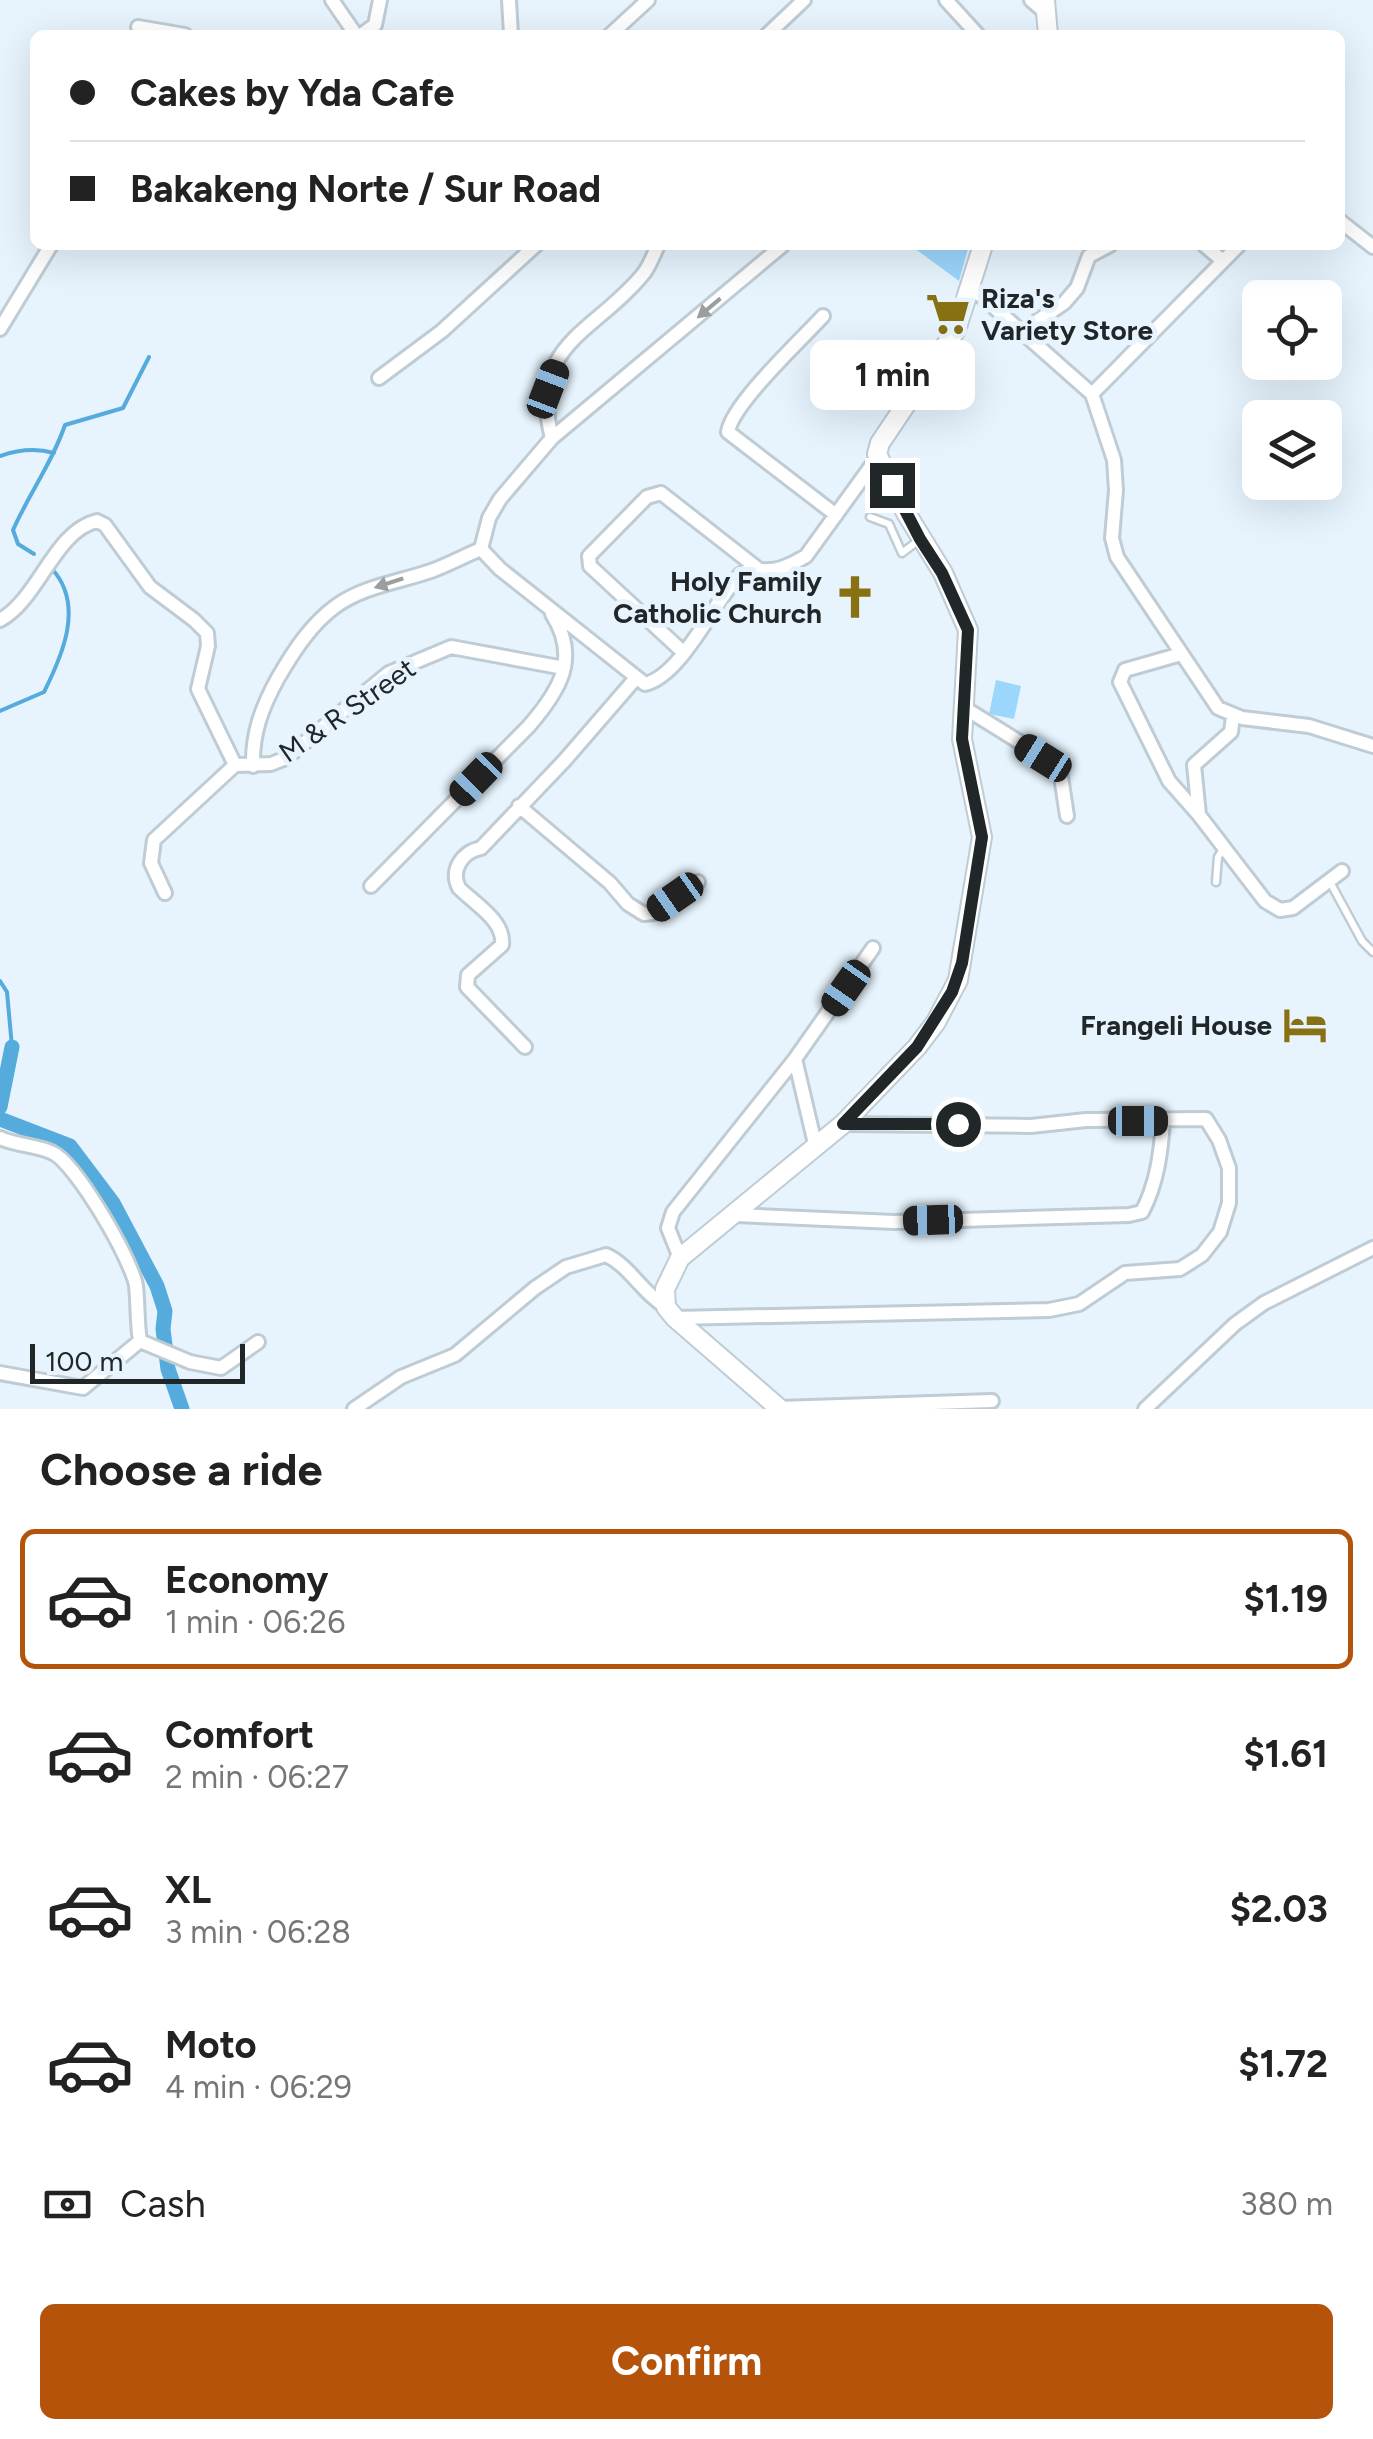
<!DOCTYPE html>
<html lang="en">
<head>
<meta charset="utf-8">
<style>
	:root { --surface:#fff; --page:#f2f2f2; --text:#222; --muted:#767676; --line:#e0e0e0; --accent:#b45309 }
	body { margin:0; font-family:Figtree,sans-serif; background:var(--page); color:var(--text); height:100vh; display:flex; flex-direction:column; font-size:38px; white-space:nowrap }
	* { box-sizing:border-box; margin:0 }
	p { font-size:32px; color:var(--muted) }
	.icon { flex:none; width:55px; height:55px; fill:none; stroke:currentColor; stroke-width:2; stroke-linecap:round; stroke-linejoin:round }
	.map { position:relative; height:1409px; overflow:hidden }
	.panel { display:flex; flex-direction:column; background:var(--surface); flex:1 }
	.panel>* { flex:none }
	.guide { position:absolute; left:30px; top:30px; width:1315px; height:220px; border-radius:15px; box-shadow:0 10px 40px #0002; display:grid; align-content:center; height:220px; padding:0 40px; background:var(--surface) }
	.tools { position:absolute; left:1242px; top:280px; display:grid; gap:20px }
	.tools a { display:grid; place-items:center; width:100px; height:100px; border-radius:15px; background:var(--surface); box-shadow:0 10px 40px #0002; font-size:50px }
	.scale { position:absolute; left:30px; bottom:25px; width:215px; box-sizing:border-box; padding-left:10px; border:5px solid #212629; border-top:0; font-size:28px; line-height:35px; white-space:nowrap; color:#212629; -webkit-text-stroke:8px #e7f4fd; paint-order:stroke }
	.end { position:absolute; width:45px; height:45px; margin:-22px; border:12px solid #212629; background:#fff; box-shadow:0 0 0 5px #fff }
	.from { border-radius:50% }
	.bubble { position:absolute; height:70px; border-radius:15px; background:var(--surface); box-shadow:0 10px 40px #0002; font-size:32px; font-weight:700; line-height:70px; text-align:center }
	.car { position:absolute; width:30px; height:60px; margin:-30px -15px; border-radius:12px; box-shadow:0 0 8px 2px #0007; background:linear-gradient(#222 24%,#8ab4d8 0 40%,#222 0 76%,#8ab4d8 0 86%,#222 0) }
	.guide b { display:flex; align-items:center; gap:35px; height:95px; font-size:38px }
	.guide b+b { border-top:2px solid var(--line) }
	.guide i { width:25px; height:25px; background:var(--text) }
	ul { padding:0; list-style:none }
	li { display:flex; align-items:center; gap:30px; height:140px; margin:0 20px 15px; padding:0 20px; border:5px solid transparent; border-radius:15px }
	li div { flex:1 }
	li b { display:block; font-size:38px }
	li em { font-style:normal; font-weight:700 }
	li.selected { border-color:var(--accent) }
	li>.icon { width:90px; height:90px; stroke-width:1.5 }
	h2 { padding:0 40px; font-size:45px; line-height:120px }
	.pay { display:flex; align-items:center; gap:25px; height:110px; padding:0 40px; font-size:38px }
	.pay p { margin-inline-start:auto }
	.button { display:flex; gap:20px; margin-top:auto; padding:20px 40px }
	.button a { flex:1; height:115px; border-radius:15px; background:var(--accent); color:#fff; font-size:40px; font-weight:700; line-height:115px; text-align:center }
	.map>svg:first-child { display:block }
	.green { fill:#9bd6fc }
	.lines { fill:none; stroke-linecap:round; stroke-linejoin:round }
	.stream { stroke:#55abdc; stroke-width:4 }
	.canal { stroke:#55abdc; stroke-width:15 }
	.service-casing { stroke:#bfccd4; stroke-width:11 }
	.minor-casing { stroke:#bfccd4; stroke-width:18 }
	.secondary-casing { stroke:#bfccd4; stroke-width:22 }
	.service { stroke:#fff; stroke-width:6 }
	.minor { stroke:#fff; stroke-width:12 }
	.secondary { stroke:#fff; stroke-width:18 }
	.oneway { fill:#9b9d9f }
	.route { stroke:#212629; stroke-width:12 }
	.labels { text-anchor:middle; stroke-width:10; stroke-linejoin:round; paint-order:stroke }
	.poi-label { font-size:28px; font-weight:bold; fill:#212629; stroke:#e7f4fd; text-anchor:end }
	.street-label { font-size:28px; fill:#212629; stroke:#e7f4fd }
</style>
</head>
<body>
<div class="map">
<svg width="1373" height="1409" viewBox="0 0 1373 1409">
	<rect width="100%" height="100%" fill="#e7f4fd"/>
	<path class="green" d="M910,245H969L959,281Z
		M996,680L1021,686L1014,719L989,714Z"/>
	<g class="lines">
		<path class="stream" d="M0,456C17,450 37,448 54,453
			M34,554L18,544L13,530C29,494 52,463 65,425L123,408L149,357
			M0,711L44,692C62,656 85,605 52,569
			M0,981L7,992L12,1047"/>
		<path class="canal" d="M0,1107L12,1047
			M0,1119L70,1146L113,1203L157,1286L165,1311L163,1329L168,1369L182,1409"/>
		<g class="service-casing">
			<path id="service" d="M870,517L889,524L902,553L919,540
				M1216,882L1218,857L1223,849
				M1330,882L1362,941L1373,952"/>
		</g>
		<g class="minor-casing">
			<path id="minor" d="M332,0L356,35
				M509,0L511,35
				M946,0L978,35
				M1031,0L1047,14
				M138,27L185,35
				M361,35L375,25L380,0
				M610,35L648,0
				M767,35L804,0
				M1340,221L1373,247
				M1204,245L1223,261
				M971,287L1092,394L1114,460L1116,490L1112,538L1117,557L1218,708L1242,718L1309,726L1373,746
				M823,316C802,339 732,404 728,432L836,515
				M0,329L51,245
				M1021,332L1064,303L1077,288L1089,256L1110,245
				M379,378L442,331L536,245
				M1092,394L1239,245
				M552,438C527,343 597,332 644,273C650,265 654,254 658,245
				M481,549L500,569L645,684C680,676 711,608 735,580C747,566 755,571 770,570C782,570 796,562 806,556L877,458
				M481,549L489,518L500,499L552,438L783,245
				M0,620C39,599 54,531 97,521L105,525L150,587L194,620L207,633L208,646L198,689L235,765
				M683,652L590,566L589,556L647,497L661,493L757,568
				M1181,654L1125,670L1120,682L1169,781L1199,815L1265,901L1280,910L1293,908L1342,871
				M963,707L1055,764L1060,770L1067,816
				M253,766C252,733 262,707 278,678C293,652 311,624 336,606C364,586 399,582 431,571C448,565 464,556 481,549
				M519,806L610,883L628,904L644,914L653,913L698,882
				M1199,815L1194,765L1231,732L1233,716
				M371,886L529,726C560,690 580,658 552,614
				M165,893L151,863L154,840L235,765L271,764L286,758L389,673L451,647L564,668
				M525,1047L467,987L468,975L502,945C505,921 475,904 459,888C450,870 462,852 481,848L565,760L636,678
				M795,1059L816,1148
				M0,1138C17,1146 38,1145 53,1153C76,1164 132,1260 136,1286C138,1304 137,1323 140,1341L190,1362L221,1368L258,1342
				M736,1215L894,1222L1129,1215L1142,1212C1157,1184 1161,1152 1163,1121
				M680,1258L668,1228L673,1212L795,1059L873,948
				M675,1318L1049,1310L1079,1304L1125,1273L1180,1269L1202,1255L1220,1232L1229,1203V1168L1219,1140L1206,1119L1086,1120L1031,1126L843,1124
				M0,1373L83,1388L140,1341
				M779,1408L992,1401
				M354,1409L401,1377L455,1355L535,1288L566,1267L606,1255C630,1266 642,1293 666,1307
				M1145,1409L1235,1324L1264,1303L1373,1248"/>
		</g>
		<g class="secondary-casing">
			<path id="secondary" d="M1045,0L1048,35
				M780,1409L675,1318L666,1307L665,1289L680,1258L843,1124L917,1047L936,1022L958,980L982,837L962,739L968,630L943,573L906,513L877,454L880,443L956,330L983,245"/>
		</g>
		<use href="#service" class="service"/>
		<use href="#minor" class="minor"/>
		<use href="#secondary" class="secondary"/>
	</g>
	<defs><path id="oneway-solid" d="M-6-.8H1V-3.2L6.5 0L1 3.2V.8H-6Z" transform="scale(2.5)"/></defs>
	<g class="oneway">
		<use href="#oneway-solid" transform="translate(709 308) rotate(140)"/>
		<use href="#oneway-solid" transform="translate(389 583) rotate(162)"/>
	</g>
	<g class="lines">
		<path class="route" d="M892,485L920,539L942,573L968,630L962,739L982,837L962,963L952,992L917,1047L843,1124H958"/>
	</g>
	<defs>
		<g id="supermarket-bare" transform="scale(3.45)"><path d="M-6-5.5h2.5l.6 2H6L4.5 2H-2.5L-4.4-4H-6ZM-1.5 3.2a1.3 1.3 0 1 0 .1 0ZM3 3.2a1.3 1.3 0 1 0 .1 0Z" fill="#887113" stroke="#e7f4fd" stroke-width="2.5" paint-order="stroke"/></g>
		<g id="church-bare" transform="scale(3.45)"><path d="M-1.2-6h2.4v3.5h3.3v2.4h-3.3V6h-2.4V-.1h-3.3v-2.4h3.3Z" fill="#887113" stroke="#e7f4fd" stroke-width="2.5" paint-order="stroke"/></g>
		<g id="hotel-bare" transform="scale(3.45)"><path d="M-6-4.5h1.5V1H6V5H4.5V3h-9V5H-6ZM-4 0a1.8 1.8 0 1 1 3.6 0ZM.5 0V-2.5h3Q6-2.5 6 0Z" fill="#887113" stroke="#e7f4fd" stroke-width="2.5" paint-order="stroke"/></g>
	</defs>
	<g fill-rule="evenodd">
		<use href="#supermarket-bare" x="948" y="314"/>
		<use href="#church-bare" x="855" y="597"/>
		<use href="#hotel-bare" x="1305" y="1025"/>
	</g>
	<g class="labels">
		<g class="poi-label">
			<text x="981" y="308" text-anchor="start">Riza's<tspan x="981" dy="32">Variety Store</tspan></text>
			<text x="822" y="591">Holy Family<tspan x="822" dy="32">Catholic Church</tspan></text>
			<text x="1272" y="1035">Frangeli House</text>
		</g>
		<g class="street-label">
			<text transform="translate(347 710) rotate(-35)" y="10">M &amp; R Street</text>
		</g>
	</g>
</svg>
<div class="tools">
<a><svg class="icon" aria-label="locate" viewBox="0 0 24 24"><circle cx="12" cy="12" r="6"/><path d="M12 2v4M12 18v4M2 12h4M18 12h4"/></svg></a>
<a><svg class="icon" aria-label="layers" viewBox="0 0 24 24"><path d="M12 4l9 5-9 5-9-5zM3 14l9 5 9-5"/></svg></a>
</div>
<div class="scale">100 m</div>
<i class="end from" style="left:958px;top:1124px"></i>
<i class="end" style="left:892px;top:485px"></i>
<div class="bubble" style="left:810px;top:340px;width:165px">1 min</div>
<i class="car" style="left:548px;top:389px;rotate:21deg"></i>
<i class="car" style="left:1043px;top:758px;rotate:302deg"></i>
<i class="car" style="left:476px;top:779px;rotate:224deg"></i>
<i class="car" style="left:675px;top:897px;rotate:235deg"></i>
<i class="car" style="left:846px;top:988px;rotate:215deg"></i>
<i class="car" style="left:1138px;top:1121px;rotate:90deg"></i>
<i class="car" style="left:933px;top:1220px;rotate:268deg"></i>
<div class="guide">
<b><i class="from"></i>Cakes by Yda Cafe</b>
<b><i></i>Bakakeng Norte / Sur Road</b>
</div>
</div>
<section class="panel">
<h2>Choose a ride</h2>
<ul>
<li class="selected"><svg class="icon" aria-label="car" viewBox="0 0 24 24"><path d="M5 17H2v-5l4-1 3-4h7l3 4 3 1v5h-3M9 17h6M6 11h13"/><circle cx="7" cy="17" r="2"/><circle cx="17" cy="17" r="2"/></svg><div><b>Economy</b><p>1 min · 06:26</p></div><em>$1.19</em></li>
<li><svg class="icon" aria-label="car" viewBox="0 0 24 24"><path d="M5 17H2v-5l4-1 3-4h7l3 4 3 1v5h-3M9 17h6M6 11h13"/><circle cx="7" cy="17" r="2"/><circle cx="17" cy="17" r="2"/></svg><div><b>Comfort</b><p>2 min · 06:27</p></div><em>$1.61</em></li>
<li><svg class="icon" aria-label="car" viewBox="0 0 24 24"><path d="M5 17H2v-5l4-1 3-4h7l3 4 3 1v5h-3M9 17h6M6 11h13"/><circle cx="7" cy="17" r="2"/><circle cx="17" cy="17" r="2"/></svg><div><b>XL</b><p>3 min · 06:28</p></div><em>$2.03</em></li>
<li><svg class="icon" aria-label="car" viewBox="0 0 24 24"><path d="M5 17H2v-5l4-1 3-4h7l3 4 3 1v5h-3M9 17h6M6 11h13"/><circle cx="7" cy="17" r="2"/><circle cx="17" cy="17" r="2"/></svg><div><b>Moto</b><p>4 min · 06:29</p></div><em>$1.72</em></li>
</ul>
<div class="pay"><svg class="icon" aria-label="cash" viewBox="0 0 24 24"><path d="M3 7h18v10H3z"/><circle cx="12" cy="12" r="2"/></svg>Cash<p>380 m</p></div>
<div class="button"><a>Confirm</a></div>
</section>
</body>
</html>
